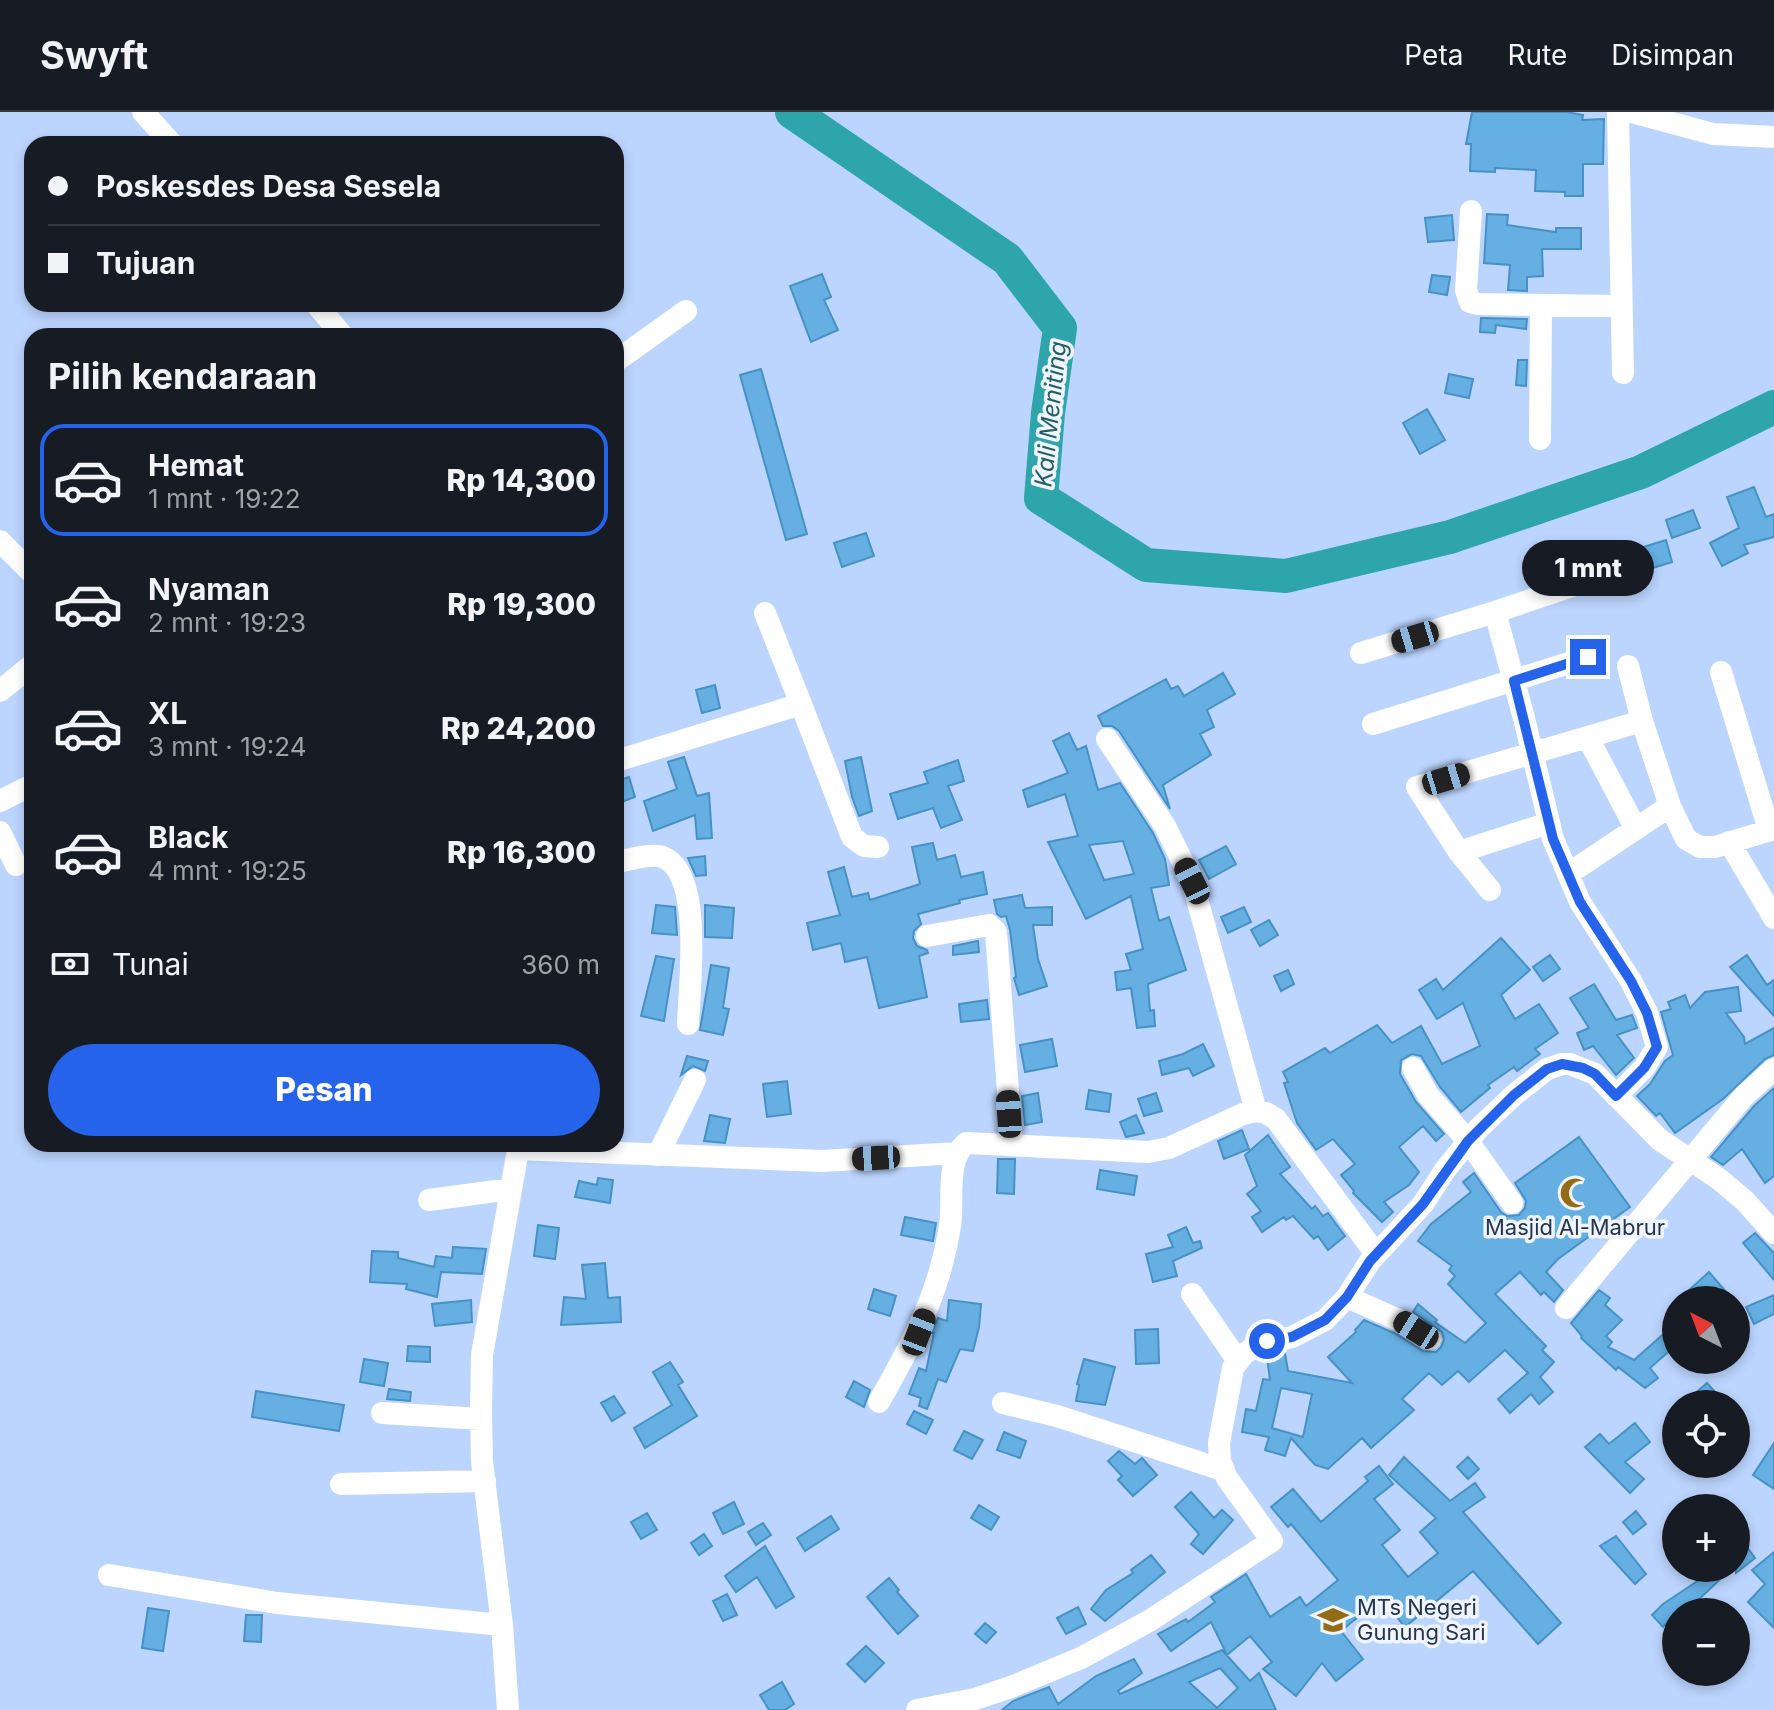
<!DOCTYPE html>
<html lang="id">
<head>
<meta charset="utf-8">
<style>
	:root { --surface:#171b24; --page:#242831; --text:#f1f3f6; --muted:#9ea1a6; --line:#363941; --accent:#2563eb }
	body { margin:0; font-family:Inter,sans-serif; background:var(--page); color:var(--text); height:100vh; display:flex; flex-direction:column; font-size:30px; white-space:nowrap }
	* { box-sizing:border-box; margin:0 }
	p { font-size:26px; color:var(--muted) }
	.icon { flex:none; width:44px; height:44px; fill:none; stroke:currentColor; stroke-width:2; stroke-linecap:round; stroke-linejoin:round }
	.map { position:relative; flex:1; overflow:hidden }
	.drawer { position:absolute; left:24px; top:216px; width:600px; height:824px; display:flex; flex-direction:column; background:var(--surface); border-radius:24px; box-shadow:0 4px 12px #0003 }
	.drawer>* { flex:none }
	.top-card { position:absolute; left:24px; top:24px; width:600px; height:176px; border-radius:24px; box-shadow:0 4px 12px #0003; display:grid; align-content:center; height:176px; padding:0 24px; background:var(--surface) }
	.needle { width:52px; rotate:318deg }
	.tools { position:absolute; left:1662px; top:1174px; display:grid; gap:16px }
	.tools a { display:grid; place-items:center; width:88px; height:88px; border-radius:50%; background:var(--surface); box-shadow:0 4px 12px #0003; font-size:40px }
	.end { position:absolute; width:36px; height:36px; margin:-18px; border:10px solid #2563eb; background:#fff; box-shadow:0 0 0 4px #fff }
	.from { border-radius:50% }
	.bubble { position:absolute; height:56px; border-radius:28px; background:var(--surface); box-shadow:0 4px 12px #0003; font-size:26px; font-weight:800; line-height:56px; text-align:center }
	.car { position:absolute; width:24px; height:48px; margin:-24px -12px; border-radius:10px; box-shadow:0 0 6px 2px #0007; background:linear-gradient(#222 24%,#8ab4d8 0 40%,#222 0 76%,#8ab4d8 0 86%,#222 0) }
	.top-card b { display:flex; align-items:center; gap:28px; height:76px; font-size:30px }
	.top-card b+b { border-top:2px solid var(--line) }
	.top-card i { width:20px; height:20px; background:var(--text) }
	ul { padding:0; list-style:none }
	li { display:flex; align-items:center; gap:24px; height:112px; margin:0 16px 12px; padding:0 8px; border:4px solid transparent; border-radius:24px }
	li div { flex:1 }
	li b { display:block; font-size:30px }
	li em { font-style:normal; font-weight:800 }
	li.on { border-color:var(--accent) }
	li>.icon { width:72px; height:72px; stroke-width:1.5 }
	h2 { padding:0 24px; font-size:36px; line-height:96px }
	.pay { display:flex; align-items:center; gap:20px; height:88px; padding:0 24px; font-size:30px }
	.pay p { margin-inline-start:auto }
	.primary-button { display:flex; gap:16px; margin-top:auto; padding:16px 24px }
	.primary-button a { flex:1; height:92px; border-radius:48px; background:var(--accent); color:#fff; font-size:32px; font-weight:800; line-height:92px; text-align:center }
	header { display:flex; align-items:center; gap:48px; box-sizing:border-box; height:112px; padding:0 40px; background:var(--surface); border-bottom:2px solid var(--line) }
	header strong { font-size:38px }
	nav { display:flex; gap:44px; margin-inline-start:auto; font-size:28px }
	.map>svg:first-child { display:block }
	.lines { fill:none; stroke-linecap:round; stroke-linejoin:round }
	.river { stroke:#2ea4ab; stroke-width:34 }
	.building { fill:#65afe2; stroke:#4791c4; stroke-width:2; fill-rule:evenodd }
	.minor { stroke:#fff; stroke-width:22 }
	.route { stroke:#2563eb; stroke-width:10 }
	.labels { text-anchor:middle; stroke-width:7; stroke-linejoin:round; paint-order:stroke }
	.poi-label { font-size:22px; fill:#263651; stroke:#f0f5fc }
	.water-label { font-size:24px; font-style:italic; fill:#225f63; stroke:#f0f5fc }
</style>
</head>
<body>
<header>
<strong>Swyft</strong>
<nav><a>Peta</a><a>Rute</a><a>Disimpan</a></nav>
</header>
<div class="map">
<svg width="1774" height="1598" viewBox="0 0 1774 1598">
	<rect width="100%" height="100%" fill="#bcd5fe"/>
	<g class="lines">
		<path class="river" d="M792,0L1007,147L1060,216L1048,301L1041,386L1146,453L1286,464L1450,425L1641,360L1774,295"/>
	</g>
	<path class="building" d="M1472,0H1567L1583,3L1582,8L1604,7L1603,52H1583V84H1565V80L1535,79L1536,58L1495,56V60L1470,59L1471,32H1466Z
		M1487,102L1508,103L1507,113L1556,120V116H1581V137H1542L1543,164L1527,165V179L1508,178L1510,153L1484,151Z
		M1452,103L1454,128L1428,130L1425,106Z
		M822,162L831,185L824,188L838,218L811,230L790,174Z
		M1432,163L1450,165L1447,183L1429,180Z
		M1481,206L1527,207L1526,217L1496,213L1495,221L1480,220Z
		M1518,248H1527L1526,274L1516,273Z
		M761,257L807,422L786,428L740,263Z
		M1449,262L1473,267L1469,286L1445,281Z
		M1427,297L1445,328L1420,342L1403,311Z
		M1754,375L1766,405L1774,402V425L1744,433L1748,441L1722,454L1710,431L1739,416L1727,385Z
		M1693,398L1700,416L1672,426L1666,408Z
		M866,421L874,444L842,455L834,431Z
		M1666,428L1672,450L1643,459L1637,437Z
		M1223,561L1235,582L1207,598L1214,615L1200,622L1211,643L1163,673L1170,697L1119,619L1112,614H1103L1098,604L1166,567L1171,577L1178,574L1184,584Z
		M715,573L720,596L702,601L696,578Z
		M1069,621L1077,638L1086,634L1098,678L1120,671L1153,721L1165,747L1169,773L1151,776L1159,809L1169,805L1186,858L1148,872L1150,899L1154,898L1155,914L1137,916L1131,876L1117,878L1115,860L1131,858L1126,842L1143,837L1131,784L1086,807L1048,730L1078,724L1065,682L1028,695L1023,678L1068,661L1053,629ZM1123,729L1134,762L1104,768L1089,733Z
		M684,645L697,684L709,681L712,726L697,727L695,703L653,719L644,689L677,677L668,650Z
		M861,645L872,699L859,704L852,685L845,649Z
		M958,648L964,669L948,674L962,708L941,716L933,696L898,707L890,682L928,671L924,660Z
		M629,665L635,685L616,692V669Z
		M933,731L937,748L955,743L961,765L983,760L987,782L959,788L960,791L918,802L921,812L914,819L913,826L917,834L927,838L928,841L919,844L927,885L879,896L867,845L845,850L841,831L813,838L807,811L840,803L828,760L844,755L852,785L868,781L870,788L920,772L912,735Z
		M1226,734L1236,752L1209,767L1199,748Z
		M705,744L706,763L696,764L688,746Z
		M1022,783L1025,796L1052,795V813H1033L1038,847L1047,874L1019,883L1014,866L1016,865L1010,818L1006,804L1001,805L997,802L994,788Z
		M656,793L675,795L677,823L652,821Z
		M705,793L734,796L732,826L705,825Z
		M1244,795L1251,810L1228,821L1221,805Z
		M1269,808L1278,823L1260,834L1251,818Z
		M1501,826L1530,858L1501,883L1515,907L1539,892L1558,921L1535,937L1540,942L1517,959L1514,955L1488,973L1490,976L1461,1000L1440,975L1421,944L1412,942L1401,948L1400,962L1416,990L1444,1022L1436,1029L1423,1014L1399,1035L1419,1060L1409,1073L1384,1090L1393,1100L1382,1110L1353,1081L1354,1079L1341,1063L1355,1052L1333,1027L1316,1038L1297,1011L1284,971L1288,970L1283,960L1325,936L1330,941L1377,913L1392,931L1421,914L1442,952L1480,934L1463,891L1437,907L1419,878L1436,867L1443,878Z
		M978,829L979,840L953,843V834Z
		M1550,843L1560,857L1543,869L1533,855Z
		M1747,843L1767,873L1774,868V904L1730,855Z
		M656,844L674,847L664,909L641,904Z
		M711,853L729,856L723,896L729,897L723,923L700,918Z
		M1288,858L1294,872L1281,879L1274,864Z
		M1594,872L1616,908L1632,903L1637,916L1617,923L1634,946L1616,963L1593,934L1584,938L1577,921L1589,916L1570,886Z
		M1738,875L1741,899L1726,901L1744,925L1745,932L1774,916V943L1765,947L1723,987L1675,1021L1660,1001L1656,1004L1637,984L1650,972L1665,949L1673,943L1661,900L1671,897L1668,890L1685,883L1690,896L1705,880Z
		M987,888L989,907L961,910L959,892Z
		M1052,927L1057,954L1025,960L1020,933Z
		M1203,932L1214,954L1193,964L1189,956L1162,963L1159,949L1183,942Z
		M687,944L708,949L705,959L693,954L681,963Z
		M787,969L791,1002L767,1005L763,972Z
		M1774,976V1064L1765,1071L1742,1037L1723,1053L1711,1045L1754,994Z
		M1089,978L1111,982L1109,1000L1086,997Z
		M1038,981L1042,1010L1025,1013L1022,984Z
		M1156,981L1162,999L1144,1004L1138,987Z
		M710,1003L730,1007L725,1031L704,1029Z
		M1136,1003L1144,1021L1126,1025L1120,1010Z
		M1242,1018L1249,1037L1224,1047L1218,1029Z
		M1268,1023L1290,1055L1280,1062L1312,1097L1315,1094L1323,1104L1328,1101L1345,1124L1328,1138L1318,1124L1314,1127L1293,1104L1286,1108L1284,1105L1262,1120L1252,1105L1261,1099L1247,1082L1257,1074L1245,1043Z
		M1579,1025L1630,1095L1558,1147L1546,1160L1563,1178L1554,1190L1544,1180L1541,1183L1520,1160L1495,1182L1546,1234L1542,1238L1554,1250L1540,1265L1553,1280L1539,1292L1531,1282L1510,1301L1498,1287L1528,1261L1505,1238L1469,1270L1458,1259L1442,1273L1429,1261L1402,1287L1414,1298L1371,1336L1362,1326L1328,1357L1315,1353L1291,1326L1285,1344L1265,1338L1269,1325L1242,1320L1246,1297L1256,1299L1263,1267L1270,1268L1267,1245L1285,1241L1288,1259L1352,1271L1328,1245L1356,1220L1355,1218L1364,1208L1396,1222L1423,1239L1436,1240L1441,1235L1444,1228L1442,1220L1413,1200L1418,1192L1437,1208L1435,1210L1465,1231L1486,1211L1448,1172L1455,1164L1449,1158L1452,1154L1418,1129L1431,1112L1471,1080L1463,1070L1474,1061L1501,1100L1507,1104L1519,1103L1525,1096L1526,1089L1515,1071ZM1281,1276L1312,1282L1303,1325L1272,1316Z
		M998,1047H1015L1014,1082L997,1081Z
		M1100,1058L1137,1064L1134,1083L1097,1077Z
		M598,1066L613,1068L610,1091L575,1085L579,1069L597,1073Z
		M905,1105L936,1111L933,1129L901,1123Z
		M538,1113L559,1116L555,1147L534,1144Z
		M1186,1115L1193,1131L1200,1129L1202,1136L1173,1149L1177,1164L1153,1170L1146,1142L1173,1135L1168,1123Z
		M1755,1121L1774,1141V1168L1743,1131Z
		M453,1135L486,1137L482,1162L441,1160L437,1185L406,1177L407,1172L370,1170L372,1139L398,1140V1146L434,1155L436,1144L452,1146Z
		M605,1151L608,1186L620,1185L621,1210L561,1213L564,1185L586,1187L582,1153Z
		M1709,1160L1733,1188H1697L1689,1178Z
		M874,1177L896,1184L890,1204L868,1197Z
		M1599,1178L1610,1186L1605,1193L1622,1208L1606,1224L1612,1230L1608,1235L1634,1248L1676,1211V1233L1650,1256L1658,1266L1645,1276L1618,1255L1616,1258L1581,1226L1582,1224L1571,1211Z
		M1774,1183V1202L1754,1212L1746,1195Z
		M471,1188L472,1210L435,1214L432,1192Z
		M949,1188L981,1192L979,1215L973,1239L960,1237L946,1270L938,1267L927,1297L919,1294L921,1286L909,1282L919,1256L926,1259L934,1221H931L938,1206L947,1209Z
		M1158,1217L1159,1251L1136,1252L1135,1218Z
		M408,1234L430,1235V1250L407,1249Z
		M364,1247L388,1251L384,1274L360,1270Z
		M1084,1247L1115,1255L1105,1293L1076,1289L1079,1273L1077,1272Z
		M670,1250L683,1270L678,1273L697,1304L645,1336L634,1316L672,1293L653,1260Z
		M854,1269L870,1278L864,1295L846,1285Z
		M1707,1271L1726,1292H1699L1692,1284Z
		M389,1277L411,1280L410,1289L387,1287Z
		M256,1279L344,1293L339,1319L252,1305Z
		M614,1284L625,1301L612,1309L601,1291Z
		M914,1299L933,1308L926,1322L907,1312Z
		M1635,1311L1650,1330L1625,1350L1644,1367L1630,1381L1585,1335L1600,1322L1609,1332Z
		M964,1319L983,1328L972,1347L954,1338Z
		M1004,1320L1026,1329L1020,1346L997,1338Z
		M1774,1331V1377L1753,1363Z
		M1119,1339L1135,1352L1142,1346L1157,1363L1133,1384L1118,1368L1122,1364L1108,1349Z
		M1404,1345L1450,1389L1475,1371L1485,1385L1463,1400L1561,1511L1538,1532L1473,1459L1405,1515L1381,1486L1341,1519L1363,1547L1336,1569L1322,1551L1296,1584L1263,1557L1272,1550L1250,1524L1227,1543L1211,1510L1171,1539L1158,1522L1186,1507L1188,1510L1215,1490L1211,1485L1246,1462L1270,1505L1300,1485L1306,1494L1338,1468L1291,1412L1288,1415L1271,1395L1293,1377L1321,1410L1368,1369L1365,1365L1379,1354L1393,1372L1374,1387L1400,1418L1382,1433L1408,1465L1438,1441L1420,1420L1436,1406L1389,1363Z
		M1468,1345L1479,1357L1468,1367L1457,1355Z
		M1191,1380L1214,1406L1222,1398L1233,1408L1203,1442L1191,1432L1199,1422L1175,1395Z
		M734,1390L744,1412L723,1422L713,1401Z
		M979,1393L999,1405L991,1418L971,1406Z
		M1636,1399L1646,1412L1633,1422L1623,1410Z
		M647,1401L657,1418L641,1427L631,1410Z
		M831,1404L839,1417L805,1439L797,1426Z
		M763,1411L771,1423L756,1433L748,1420Z
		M1736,1420L1755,1446L1736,1461Z
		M704,1422L712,1434L699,1443L691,1431Z
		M1616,1424L1646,1462L1635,1472L1600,1434Z
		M765,1434L794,1485L776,1496L757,1465L736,1480L725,1464Z
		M1774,1440V1516L1748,1490L1765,1472L1752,1458Z
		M1151,1443L1165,1460L1105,1509L1091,1497L1106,1478L1133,1461L1131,1458Z
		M1717,1456L1731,1457L1696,1490L1704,1500H1676L1663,1515L1652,1503L1663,1492Z
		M889,1466L899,1478L897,1480L918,1504L898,1522L867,1485Z
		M727,1482L737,1503L723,1509L713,1489Z
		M1078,1495L1086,1512L1066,1522L1057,1506Z
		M148,1496L169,1499L163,1539L142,1536Z
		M246,1503H262L261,1530L244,1529Z
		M985,1511L996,1520L986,1531L975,1522Z
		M866,1534L884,1551L865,1570L847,1552Z
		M1222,1538L1250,1569L1259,1561L1276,1598H1002L1013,1589L1049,1575L1058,1592L1096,1564L1134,1547L1142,1561L1118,1579L1120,1582ZM1220,1556L1238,1576L1217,1596L1189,1570Z
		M782,1570L794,1592L785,1598H769L760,1583Z"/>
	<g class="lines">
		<path class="minor" d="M143,0L172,32
			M1618,0L1623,261
			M1631,0L1713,22L1774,25
			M1471,99L1466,178L1470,190L1478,192L1621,194
			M316,192L343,224
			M616,249L686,199
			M1540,327L1541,194
			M0,429L32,461
			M1495,500L1575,473
			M1361,541L1495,500L1524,606L1553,727L1580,790L1631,869L1647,901L1657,935L1644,956L1616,984
			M1628,554L1642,609L1670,694L1686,727L1700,735H1715L1774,717
			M1721,560L1769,718
			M0,579L32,553
			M801,592L852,725L864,734L878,735
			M1373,612L1588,545
			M1588,626L1635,715
			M1107,627L1165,714L1192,769L1256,999
			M616,649L801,592L765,501
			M0,689L32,673
			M0,720L16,753
			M1729,730L1774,806
			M1459,740L1549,711
			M616,750C629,748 646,742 659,744C705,754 689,876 688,912
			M1568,762L1670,694
			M1490,778L1459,740L1417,675L1642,609
			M927,824L989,813L996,820L1012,1032
			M1413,956L1428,983L1468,1029L1512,1091
			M518,1037L822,1049L958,1041
			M658,1043L695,968
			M429,1088L511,1077
			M1192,1182L1238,1249
			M1347,1185L1403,1210L1430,1227
			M1566,1196L1744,984L1774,957
			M879,1290C913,1229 939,1184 950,1114C954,1088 945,1049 966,1031L1148,1040L1169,1036L1243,1002L1256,999L1266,1001L1276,1007L1376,1142
			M1003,1291L1057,1304L1223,1358
			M382,1301L481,1307
			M341,1372L485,1369
			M109,1463L277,1491L502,1513
			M508,1598L502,1513L482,1350L481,1300L482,1243L519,1032
			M917,1598L975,1587L1011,1575L1081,1546L1149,1509L1272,1429L1227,1366L1220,1349L1219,1331L1233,1256L1244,1242L1259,1232L1292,1225L1325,1208L1347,1185L1370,1149L1423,1092L1445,1058L1479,1016L1514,983L1547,957L1562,952H1570L1595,962L1660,1028L1719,1067L1745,1089L1774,1121"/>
	</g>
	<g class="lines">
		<path class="route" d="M1267,1229L1292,1225L1325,1208L1347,1185L1370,1149L1423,1092L1468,1029L1514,983L1547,957L1562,952L1583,956L1595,962L1616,984L1644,956L1657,935L1647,901L1631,869L1580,790L1553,727L1514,569L1588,545"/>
	</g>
	<defs>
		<g id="mosque-bare" transform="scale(2.4)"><path d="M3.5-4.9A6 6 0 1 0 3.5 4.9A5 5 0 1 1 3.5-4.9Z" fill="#946c16" stroke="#f0f5fc" stroke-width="2.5" paint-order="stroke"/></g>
		<g id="school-bare" transform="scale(2.4)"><path d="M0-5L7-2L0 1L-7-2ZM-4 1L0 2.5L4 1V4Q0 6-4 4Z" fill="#946c16" stroke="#f0f5fc" stroke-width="2.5" paint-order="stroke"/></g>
	</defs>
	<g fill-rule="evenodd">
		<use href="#mosque-bare" x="1575" y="1081"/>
		<use href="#school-bare" x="1333" y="1508"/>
	</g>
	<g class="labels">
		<g class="poi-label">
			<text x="1575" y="1123">Masjid Al-Mabrur</text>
			<text x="1357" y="1503" text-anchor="start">MTs Negeri<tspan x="1357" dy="25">Gunung Sari</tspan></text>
		</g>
		<g class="water-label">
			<text transform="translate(1051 302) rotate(-84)" y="8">Kali Meniting</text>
		</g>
	</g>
</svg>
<div class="tools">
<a><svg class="needle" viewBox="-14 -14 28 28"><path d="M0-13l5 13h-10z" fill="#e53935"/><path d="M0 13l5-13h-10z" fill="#9ea1a6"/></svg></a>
<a><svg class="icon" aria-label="locate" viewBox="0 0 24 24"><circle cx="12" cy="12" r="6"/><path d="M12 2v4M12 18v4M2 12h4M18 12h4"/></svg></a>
<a>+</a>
<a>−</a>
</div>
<i class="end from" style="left:1267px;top:1229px"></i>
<i class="end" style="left:1588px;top:545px"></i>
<div class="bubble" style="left:1522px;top:428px;width:132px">1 mnt</div>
<i class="car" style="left:1415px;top:525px;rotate:253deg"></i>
<i class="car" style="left:1446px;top:667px;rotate:73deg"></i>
<i class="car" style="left:1192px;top:769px;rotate:334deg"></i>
<i class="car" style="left:1009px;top:1002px;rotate:356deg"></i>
<i class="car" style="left:876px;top:1046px;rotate:267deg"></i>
<i class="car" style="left:1416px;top:1218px;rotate:302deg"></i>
<i class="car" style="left:919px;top:1220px;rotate:21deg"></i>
<div class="top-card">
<b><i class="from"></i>Poskesdes Desa Sesela</b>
<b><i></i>Tujuan</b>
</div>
<section class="drawer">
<h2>Pilih kendaraan</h2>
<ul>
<li class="on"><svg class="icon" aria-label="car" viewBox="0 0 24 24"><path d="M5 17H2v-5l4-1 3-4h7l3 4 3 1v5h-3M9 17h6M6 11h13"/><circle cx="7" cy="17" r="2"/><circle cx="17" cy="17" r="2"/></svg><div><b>Hemat</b><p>1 mnt · 19:22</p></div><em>Rp 14,300</em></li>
<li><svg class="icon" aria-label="car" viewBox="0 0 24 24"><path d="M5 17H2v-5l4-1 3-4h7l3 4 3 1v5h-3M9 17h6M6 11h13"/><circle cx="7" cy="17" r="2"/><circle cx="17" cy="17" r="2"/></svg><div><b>Nyaman</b><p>2 mnt · 19:23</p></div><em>Rp 19,300</em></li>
<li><svg class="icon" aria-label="car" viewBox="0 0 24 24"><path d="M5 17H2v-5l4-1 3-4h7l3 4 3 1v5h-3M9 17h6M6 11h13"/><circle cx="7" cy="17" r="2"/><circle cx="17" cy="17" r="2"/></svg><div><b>XL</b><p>3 mnt · 19:24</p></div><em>Rp 24,200</em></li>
<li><svg class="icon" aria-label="car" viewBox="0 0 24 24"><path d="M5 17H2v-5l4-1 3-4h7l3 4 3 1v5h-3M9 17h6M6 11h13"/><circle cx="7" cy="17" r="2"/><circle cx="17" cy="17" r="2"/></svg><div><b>Black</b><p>4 mnt · 19:25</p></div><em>Rp 16,300</em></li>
</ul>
<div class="pay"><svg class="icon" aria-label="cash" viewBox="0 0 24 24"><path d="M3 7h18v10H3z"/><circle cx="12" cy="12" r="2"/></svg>Tunai<p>360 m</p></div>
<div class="primary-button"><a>Pesan</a></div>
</section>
</div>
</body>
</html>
